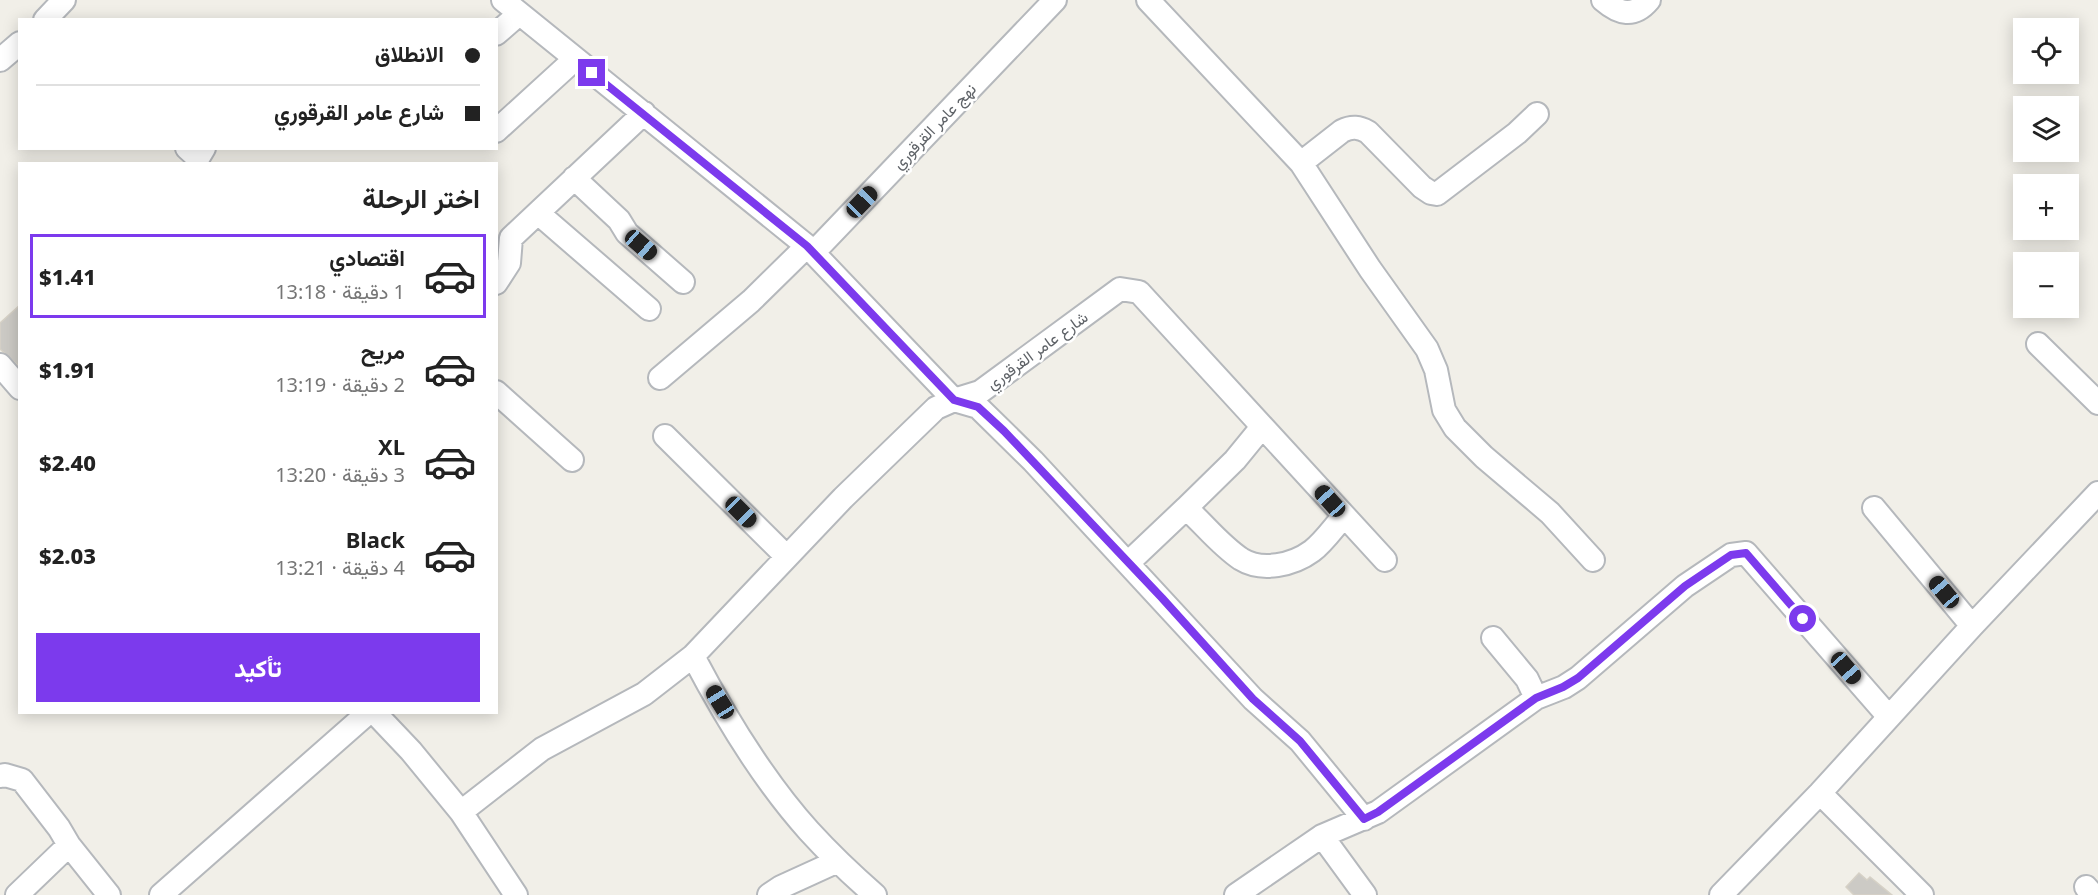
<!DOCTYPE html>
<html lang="ar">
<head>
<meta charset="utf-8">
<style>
	:root { --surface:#fff; --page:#f2f2f2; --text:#222; --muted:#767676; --line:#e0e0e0; --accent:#7c3aed }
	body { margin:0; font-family:"Noto Sans",Vazirmatn,sans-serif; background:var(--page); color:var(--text); direction:rtl; height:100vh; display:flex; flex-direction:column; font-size:22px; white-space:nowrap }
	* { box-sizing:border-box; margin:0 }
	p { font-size:20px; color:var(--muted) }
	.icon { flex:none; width:33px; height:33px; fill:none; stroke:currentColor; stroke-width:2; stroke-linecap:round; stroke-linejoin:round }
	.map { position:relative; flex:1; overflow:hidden; direction:ltr }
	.drawer { position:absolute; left:18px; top:162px; width:480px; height:552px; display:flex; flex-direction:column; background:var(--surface); border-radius:0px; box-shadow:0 3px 15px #0003; direction:rtl }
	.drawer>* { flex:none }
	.hud { position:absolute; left:18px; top:18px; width:480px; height:132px; border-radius:0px; box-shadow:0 3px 15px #0003; direction:rtl; display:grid; align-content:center; height:132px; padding:0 18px; background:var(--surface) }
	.fabs { position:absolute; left:2013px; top:18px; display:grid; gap:12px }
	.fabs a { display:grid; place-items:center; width:66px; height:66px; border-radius:0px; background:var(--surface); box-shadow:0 3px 15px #0003; font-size:30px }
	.end { position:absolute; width:27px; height:27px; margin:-14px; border:8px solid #7c3aed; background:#fff; box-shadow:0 0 0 3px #fff }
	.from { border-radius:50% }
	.car { position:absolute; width:18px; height:36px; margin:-18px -9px; border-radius:8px; box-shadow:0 0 4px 2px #0007; background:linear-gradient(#222 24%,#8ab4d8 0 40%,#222 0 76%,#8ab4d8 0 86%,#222 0) }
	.hud b { display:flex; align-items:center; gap:21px; height:57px; font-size:22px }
	.hud b+b { border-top:2px solid var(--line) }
	.hud i { width:15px; height:15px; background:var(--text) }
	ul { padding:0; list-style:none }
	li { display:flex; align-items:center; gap:18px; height:84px; margin:0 12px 9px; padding:0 6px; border:3px solid transparent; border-radius:0px }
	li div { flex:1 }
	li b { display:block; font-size:22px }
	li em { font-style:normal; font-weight:800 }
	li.active { border-color:var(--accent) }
	li>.icon { width:54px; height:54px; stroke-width:1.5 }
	h2 { padding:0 18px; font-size:27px; line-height:72px }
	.action { display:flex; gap:12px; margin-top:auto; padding:12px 18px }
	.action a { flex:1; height:69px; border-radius:0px; background:var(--accent); color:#fff; font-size:24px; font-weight:800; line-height:69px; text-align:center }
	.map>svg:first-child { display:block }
	.building { fill:#cccac5; stroke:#d6d1c6; stroke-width:1.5 }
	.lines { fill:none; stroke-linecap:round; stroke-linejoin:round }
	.minor-casing { stroke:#b5b8bc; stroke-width:26 }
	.minor { stroke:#fff; stroke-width:22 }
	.route { stroke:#7c3aed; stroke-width:8 }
	.labels { text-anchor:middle; stroke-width:5; stroke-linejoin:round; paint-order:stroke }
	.street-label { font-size:16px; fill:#5f6368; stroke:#fff }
</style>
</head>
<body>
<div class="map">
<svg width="2098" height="895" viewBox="0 0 2098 895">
	<rect width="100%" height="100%" fill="#f1efe8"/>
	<path class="building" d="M20,305V367L0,349V323Z
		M1859,873L1867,880L1870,877L1892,895H1854L1846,887Z"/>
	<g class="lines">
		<g class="minor-casing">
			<path id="minor" d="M503,0L807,246L954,400L980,392L1120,289L1139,292L1385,560
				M1148,0L1301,163L1370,269L1427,349L1436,370L1444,410L1455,428L1484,457L1550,513L1593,560
				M1603,0C1619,14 1634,18 1649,0
				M45,20L64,0
				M496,34L519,14
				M0,60L20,43
				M496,131L575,59
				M187,148L198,158L204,148
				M1301,163L1342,131C1352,126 1359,127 1368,132L1422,187L1431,193L1437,194L1517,133L1537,114
				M574,178L619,220L627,233L683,282
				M538,213L649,309
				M813,253L1055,0
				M496,283L509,263L511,238L644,113
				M2038,344L2098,403
				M0,365L20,388
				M660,378L751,301L807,246
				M496,392L572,460
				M665,436L787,557
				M1186,508L1235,460L1262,427
				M1874,508L1972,626
				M1128,563L1186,508C1204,524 1220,545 1241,559C1262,572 1293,565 1312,551C1324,542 1334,527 1344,516
				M1493,638L1527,679L1536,698
				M374,712L411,751L461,812L516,895
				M0,776L5,775L22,780L59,828L69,845L109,895
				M1820,793L1922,895
				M461,812L542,749L644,694L693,656
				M1322,836L1365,895
				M2086,887L2093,895
				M17,895L69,845
				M161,895L369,712
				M769,895L781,887L838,861
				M875,895C852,875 830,854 809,831C764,781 724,715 693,656L843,498L936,408L954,400L978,407L1033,461L1253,699L1300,741L1364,819
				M1236,895L1322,836L1378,812L1536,698L1564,687L1578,678L1685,586L1731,555L1746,553L1889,717
				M1721,895L1820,793L1972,626L2098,493"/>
		</g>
		<use href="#minor" class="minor"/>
	</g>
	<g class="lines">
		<path class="route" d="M592,73L807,246L954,400L978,407L1004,431L1162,598L1253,699L1300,741L1364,819L1378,812L1536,698L1563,687L1578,678L1685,586L1731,555L1746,553L1803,619"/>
	</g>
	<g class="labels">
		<g class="street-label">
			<text transform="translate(934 126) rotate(-46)" y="6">نهج عامر القرقوري</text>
			<text transform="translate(1037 350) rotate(-36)" y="6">شارع عامر القرقوري</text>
		</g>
	</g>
</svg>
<div class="fabs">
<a><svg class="icon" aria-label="locate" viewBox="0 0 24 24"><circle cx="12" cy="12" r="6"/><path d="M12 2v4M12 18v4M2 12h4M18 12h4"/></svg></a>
<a><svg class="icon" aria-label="layers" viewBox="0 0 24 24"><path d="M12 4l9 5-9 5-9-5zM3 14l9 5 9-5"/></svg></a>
<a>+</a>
<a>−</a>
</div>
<i class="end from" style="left:1803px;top:619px"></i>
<i class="end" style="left:592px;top:73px"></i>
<i class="car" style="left:862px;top:202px;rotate:44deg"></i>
<i class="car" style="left:641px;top:245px;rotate:131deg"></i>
<i class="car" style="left:1330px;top:501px;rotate:318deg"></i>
<i class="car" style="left:741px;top:512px;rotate:135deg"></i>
<i class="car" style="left:1944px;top:592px;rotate:320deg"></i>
<i class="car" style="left:1846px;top:668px;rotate:139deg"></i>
<i class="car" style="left:720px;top:702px;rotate:328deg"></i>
<div class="hud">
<b><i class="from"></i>الانطلاق</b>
<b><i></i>شارع عامر القرقوري</b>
</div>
<section class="drawer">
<h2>اختر الرحلة</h2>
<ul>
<li class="active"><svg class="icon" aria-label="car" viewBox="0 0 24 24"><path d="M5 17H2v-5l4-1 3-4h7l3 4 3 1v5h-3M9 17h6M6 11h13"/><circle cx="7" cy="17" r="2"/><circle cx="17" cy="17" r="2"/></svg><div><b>اقتصادي</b><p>1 دقيقة · 13:18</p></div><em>$1.41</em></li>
<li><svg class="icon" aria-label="car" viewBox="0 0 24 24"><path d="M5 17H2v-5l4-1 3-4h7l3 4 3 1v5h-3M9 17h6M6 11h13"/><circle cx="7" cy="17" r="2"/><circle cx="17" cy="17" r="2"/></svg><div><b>مريح</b><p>2 دقيقة · 13:19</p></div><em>$1.91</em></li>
<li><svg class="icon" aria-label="car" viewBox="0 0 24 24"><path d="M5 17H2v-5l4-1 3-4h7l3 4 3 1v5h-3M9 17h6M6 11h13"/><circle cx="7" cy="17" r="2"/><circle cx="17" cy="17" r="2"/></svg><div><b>XL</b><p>3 دقيقة · 13:20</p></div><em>$2.40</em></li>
<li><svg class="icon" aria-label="car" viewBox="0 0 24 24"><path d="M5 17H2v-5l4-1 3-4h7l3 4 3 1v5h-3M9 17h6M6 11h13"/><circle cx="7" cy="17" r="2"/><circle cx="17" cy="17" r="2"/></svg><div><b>Black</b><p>4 دقيقة · 13:21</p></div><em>$2.03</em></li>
</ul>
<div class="action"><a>تأكيد</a></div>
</section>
</div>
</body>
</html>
